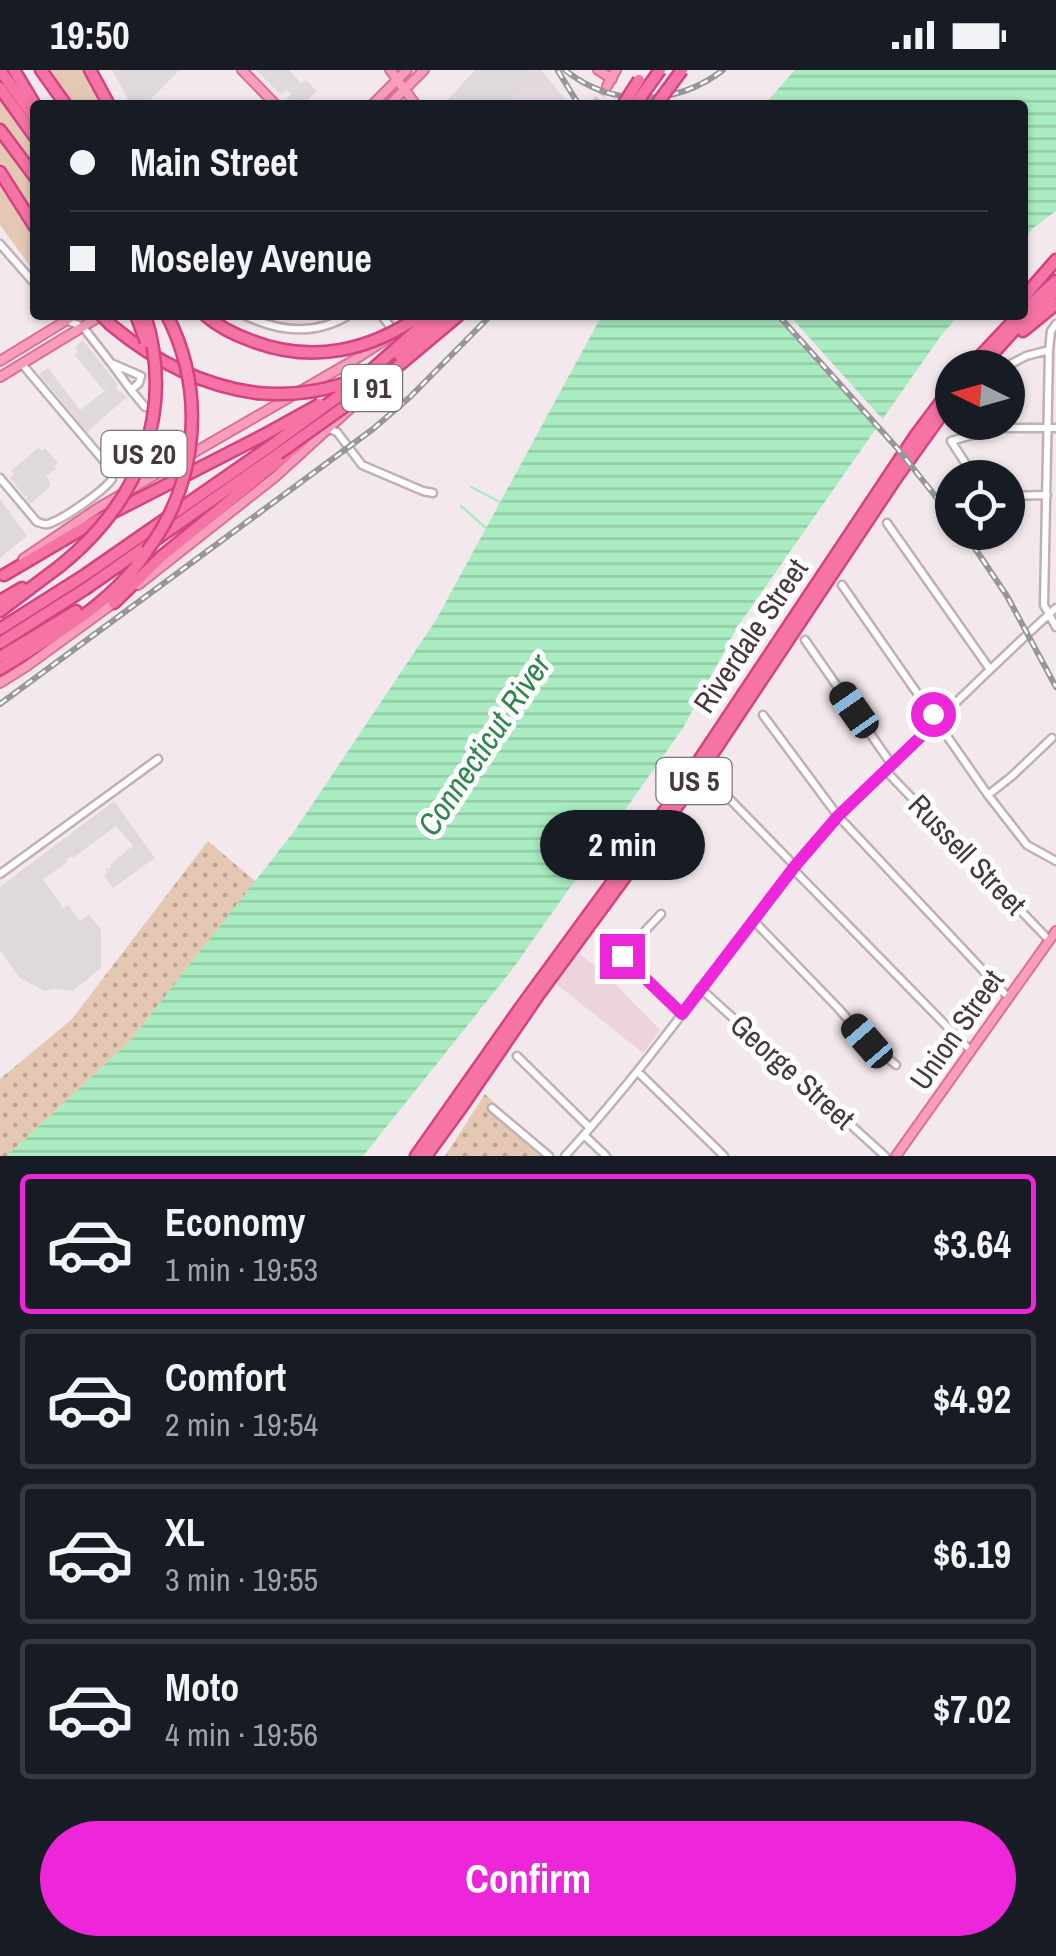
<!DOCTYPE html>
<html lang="en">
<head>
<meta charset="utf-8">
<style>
	:root { --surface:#171b24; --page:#242831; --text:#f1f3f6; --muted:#9ea1a6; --line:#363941; --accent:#ed27d9 }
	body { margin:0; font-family:"Archivo Narrow",sans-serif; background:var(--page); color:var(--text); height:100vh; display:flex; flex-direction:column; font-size:38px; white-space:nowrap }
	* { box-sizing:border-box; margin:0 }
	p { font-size:32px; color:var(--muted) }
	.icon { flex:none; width:55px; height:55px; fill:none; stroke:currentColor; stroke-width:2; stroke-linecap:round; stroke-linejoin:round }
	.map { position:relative; height:1086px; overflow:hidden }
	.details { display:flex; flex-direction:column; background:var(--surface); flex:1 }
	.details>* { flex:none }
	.banner { position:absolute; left:30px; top:30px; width:998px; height:220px; border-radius:10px; box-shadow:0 2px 8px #0004; display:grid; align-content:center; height:220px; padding:0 40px; background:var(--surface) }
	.needle { width:65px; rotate:275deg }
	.buttons { position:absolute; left:935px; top:280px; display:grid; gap:20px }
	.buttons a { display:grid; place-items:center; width:90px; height:90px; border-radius:50%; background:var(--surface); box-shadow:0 2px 8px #0004; font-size:50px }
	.end { position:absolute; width:45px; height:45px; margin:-22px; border:12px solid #ed27d9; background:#fff; box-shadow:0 0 0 5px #fff }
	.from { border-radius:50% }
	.bubble { position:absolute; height:70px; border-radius:35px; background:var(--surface); box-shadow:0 2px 8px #0004; font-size:32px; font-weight:800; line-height:70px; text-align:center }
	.car { position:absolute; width:30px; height:60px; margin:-30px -15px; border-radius:12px; box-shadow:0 0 8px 2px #0007; background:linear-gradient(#222 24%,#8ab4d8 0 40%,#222 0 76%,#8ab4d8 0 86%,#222 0) }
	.banner b { display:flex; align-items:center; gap:35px; height:95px; font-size:38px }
	.banner b+b { border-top:2px solid var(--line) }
	.banner i { width:25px; height:25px; background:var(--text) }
	ul { padding:18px 0 0; list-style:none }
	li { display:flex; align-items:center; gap:30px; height:140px; margin:0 20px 15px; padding:0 20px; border:5px solid var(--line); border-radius:10px }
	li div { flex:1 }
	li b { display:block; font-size:38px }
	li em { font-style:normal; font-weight:800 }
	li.current { border-color:var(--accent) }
	li>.icon { width:90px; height:90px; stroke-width:1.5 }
	.cta { display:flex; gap:20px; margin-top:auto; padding:20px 40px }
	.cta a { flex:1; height:115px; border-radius:60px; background:var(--accent); color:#fff; font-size:40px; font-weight:800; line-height:115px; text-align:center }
	.status { display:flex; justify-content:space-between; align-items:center; height:70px; padding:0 50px; background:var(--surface); direction:ltr }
	.status svg { height:28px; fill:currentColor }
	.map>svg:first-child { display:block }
	.industrial { fill:#e3dadf }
	.education { fill:#ecd4dc }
	.grass { fill:#e5c8b4 }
	.park { fill:url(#park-dots) }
	.parking { fill:#dfd9dc }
	.water { fill:url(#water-rules) }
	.pier { fill:#f3e9ed }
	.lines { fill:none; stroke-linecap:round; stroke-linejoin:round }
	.stream { stroke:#a9ecc1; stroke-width:2.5 }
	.major-tunnel { stroke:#d1c6ca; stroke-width:8; stroke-dasharray:8 4; stroke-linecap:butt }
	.minor-casing { stroke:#c1afb7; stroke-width:11 }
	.major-casing { stroke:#dd6e95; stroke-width:12 }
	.highway-casing { stroke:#d44380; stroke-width:15 }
	.minor { stroke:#fff; stroke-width:6 }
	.major { stroke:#f89ebc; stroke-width:8 }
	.highway { stroke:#f573a5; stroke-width:10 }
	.rail-casing { stroke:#979797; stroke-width:6 }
	.rail { stroke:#fff; stroke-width:2.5; stroke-dasharray:8; stroke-linecap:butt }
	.highway-bridge-casing { stroke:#d44380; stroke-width:15; stroke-linecap:butt }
	.highway-bridge { stroke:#f573a5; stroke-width:10 }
	.route { stroke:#ed27d9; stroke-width:12 }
	.labels { text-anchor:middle; stroke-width:10; stroke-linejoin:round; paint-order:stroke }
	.shield { fill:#fff; stroke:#7e7478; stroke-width:2.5 }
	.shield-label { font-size:28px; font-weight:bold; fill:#47383e }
	.street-label { font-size:30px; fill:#47383e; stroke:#fff }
	.water-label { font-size:32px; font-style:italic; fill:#2e854e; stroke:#fff }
</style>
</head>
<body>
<div class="status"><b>19:50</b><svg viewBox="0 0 49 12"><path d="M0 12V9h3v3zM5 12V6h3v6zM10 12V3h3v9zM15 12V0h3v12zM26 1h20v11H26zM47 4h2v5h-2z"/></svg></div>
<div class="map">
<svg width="1056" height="1086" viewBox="0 0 1056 1086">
	<defs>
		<pattern id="park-dots" width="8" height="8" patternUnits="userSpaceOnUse" patternTransform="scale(2.5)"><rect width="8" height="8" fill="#e5c8b4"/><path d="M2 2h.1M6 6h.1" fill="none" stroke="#bba394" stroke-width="1.8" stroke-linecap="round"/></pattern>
		<pattern id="water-rules" width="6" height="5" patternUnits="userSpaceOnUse" patternTransform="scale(2.5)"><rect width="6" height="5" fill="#a9ecc1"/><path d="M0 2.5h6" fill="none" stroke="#93cba7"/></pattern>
	</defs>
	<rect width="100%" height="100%" fill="#f3e9ed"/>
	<path class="industrial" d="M533,0H541L570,35H508L520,21L517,17Z"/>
	<path class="education" d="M579,883L606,905L660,960L643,983L555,913Z"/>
	<path class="grass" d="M48,0H86L105,35H73Z
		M0,29L35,80V99L0,53Z
		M0,65L35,113V147L0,93Z
		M0,117L35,170V203L0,155Z"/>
	<path class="park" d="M208,771L256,812L130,971L7,1086H0V1009L72,949Z
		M485,1024L550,1086H445Z"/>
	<path class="parking" d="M112,0H180L145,35H131Z
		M256,0H289L301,13L306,10L317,21L302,35H292L286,29L291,24L286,20L281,25Z
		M475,0H533L517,17L521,21L508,35H443Z
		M83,270L118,315L116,318L127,327L87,362L39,304L48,298L80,340L107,319L103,320L75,285L78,281L75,277Z
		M38,378L42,381L45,378L58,393L54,396L56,399L46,406L50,413V417L30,434L26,429L29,425L25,427L10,408L14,404L11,401Z
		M0,429L27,466L0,488Z
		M114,731L155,788L113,818L104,805L108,802L105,798L109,799L111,797L110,794L133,776L116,756L74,787H69L65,794L43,809L63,838L68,835L80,851L89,845L101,859V898L73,921L54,919L45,921L20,908L0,880V817Z"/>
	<path class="water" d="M795,0H1056V141L1033,158L1023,171L1022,35H764Z
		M602,245H959L940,267L738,556L683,658L511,901L363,1086H7L130,971L295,760L436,550Z"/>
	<path class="pier" d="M774,245H789L886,353L880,362Z"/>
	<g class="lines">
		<path class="stream" d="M471,417L500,432
			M461,436L486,458"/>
		<path class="major-tunnel" d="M594,35L607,16"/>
		<g class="minor-casing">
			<path id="minor" d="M0,174L35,214
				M62,245L66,250L83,257L111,293L141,306L139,313L131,320L145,337
				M244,245C279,262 315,266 349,245
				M381,245L403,272
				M1056,254L1051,261L1049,280L1044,535L1056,557
				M111,293L131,320
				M1011,294L1026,286L1049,280
				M329,359L337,362L362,395L423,421L433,423
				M0,408L37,452C45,454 45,456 53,452C66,447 105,420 112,409L109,397L22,294
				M975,408L951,371L997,358H1056
				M1008,426L1047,425
				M887,453L989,598
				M842,515L988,725L1027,775L1056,791
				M805,570L892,695
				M763,645L838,746L1008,927
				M885,700L1049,870
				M714,713L795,796
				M988,725L1012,706L1052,668
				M793,799L970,980
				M0,804L158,689
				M661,844L622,885L682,943
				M753,850L838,938L867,971L896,995
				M700,918L885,1086
				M517,986L590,1058
				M638,1002L724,1086
				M492,1038L549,1086
				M584,1065L606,1086
				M565,1086C649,994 720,892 797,794C831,750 873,713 913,674C961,628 1007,582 1056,538"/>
		</g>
		<g class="major-casing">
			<path id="major" d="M242,0L276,35
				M390,0L416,35
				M598,0L612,9
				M607,16L616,0
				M372,35L407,0
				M389,35L424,0
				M0,291L75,245
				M0,307L102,245
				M23,489L98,438L354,290L387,269
				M138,515L275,407L354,335
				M0,613L27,596L115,532
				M896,1086L1056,861"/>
		</g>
		<g class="highway-casing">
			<path id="highway" d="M0,0L35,49
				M14,0L35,35
				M41,0L66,35
				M90,0L109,35
				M0,18L35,67
				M0,60L35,107
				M0,102L35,157
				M1022,229L1056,190
				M1022,242L1056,211
				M111,255C153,290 202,316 257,323
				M1023,261L1056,234
				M969,298L1019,245
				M980,298L1015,259L1056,221
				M4,505L94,452L264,365
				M0,531L22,518
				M114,533L162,486L303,371
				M0,541L60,496
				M0,559L85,505L272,375
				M0,573L85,519L278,384
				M0,587L76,541
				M0,599C53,566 113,534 147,481
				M416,1086L521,937L674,728L916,365L952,317
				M426,1086L463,1035L539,924L683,728L894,411L952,330"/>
		</g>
		<use href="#minor" class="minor"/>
		<use href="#major" class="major"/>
		<use href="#highway" class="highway"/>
		<g class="rail-casing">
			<path id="rail" d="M565,0C612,38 676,36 723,0
				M558,1L579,35
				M778,245L897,378L952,447
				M964,462L1007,526L1056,617
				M0,634L373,359L410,327L491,245"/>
		</g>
		<use href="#rail" class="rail"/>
		<g class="highway-bridge-casing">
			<path id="highway-bridge" d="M623,35L639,10
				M635,35L660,0
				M656,35L682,0
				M101,245L111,255
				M136,245L146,272
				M205,245C220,258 235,265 252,271C312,294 370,281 421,245
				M399,285L441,252
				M257,323C290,326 323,322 354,310
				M264,365L320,334
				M272,375L358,312L434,245
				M278,384L379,312L459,245
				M147,481C199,411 206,322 167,245
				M60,496C138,433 176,344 145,245"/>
		</g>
		<use href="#highway-bridge" class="highway-bridge"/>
	</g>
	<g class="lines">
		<path class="route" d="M622,886L682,944L795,796L838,746L936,652L933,644"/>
	</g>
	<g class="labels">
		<g class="shield">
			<rect x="342" y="295" width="60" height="46" rx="8"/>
			<rect x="101.5" y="361" width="85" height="46" rx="8"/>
			<rect x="656.5" y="688" width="75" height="46" rx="8"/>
		</g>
		<g class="shield-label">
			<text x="372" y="328">I 91</text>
			<text x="144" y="394">US 20</text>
			<text x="694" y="721">US 5</text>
		</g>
		<g class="street-label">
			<text transform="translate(751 566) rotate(-56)" y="10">Riverdale Street</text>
			<text transform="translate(967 785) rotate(46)" y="10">Russell Street</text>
			<text transform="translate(957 960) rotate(-55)" y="10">Union Street</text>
			<text transform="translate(792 1002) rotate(42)" y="10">George Street</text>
		</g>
		<g class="water-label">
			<text transform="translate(484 675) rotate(-56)" y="11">Connecticut River</text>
		</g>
	</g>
</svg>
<div class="buttons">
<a><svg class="needle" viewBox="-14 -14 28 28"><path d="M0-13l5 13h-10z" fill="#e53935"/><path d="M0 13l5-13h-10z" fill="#9ea1a6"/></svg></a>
<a><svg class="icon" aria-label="locate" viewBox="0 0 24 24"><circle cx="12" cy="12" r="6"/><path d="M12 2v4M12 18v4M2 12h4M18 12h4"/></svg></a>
</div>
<i class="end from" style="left:933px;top:644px"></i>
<i class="end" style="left:622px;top:886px"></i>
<div class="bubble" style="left:540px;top:740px;width:165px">2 min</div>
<i class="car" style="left:854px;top:640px;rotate:325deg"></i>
<i class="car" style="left:867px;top:971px;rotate:319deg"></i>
<div class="banner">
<b><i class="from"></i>Main Street</b>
<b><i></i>Moseley Avenue</b>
</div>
</div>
<section class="details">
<ul>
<li class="current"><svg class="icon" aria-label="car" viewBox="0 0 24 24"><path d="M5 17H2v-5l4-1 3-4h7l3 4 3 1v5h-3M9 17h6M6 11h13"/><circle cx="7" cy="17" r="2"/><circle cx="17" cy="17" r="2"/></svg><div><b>Economy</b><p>1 min · 19:53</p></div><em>$3.64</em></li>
<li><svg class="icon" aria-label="car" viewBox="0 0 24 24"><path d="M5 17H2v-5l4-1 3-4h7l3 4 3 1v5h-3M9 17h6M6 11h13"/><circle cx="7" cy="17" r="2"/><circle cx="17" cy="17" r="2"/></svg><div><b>Comfort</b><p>2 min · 19:54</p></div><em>$4.92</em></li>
<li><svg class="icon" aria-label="car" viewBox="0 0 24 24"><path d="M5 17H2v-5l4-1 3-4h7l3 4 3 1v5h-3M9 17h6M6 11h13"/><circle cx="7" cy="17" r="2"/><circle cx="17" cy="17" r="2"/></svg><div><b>XL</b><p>3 min · 19:55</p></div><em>$6.19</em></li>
<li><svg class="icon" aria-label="car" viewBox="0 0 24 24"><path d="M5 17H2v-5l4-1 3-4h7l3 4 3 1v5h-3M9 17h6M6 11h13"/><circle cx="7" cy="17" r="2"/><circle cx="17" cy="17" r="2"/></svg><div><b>Moto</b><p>4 min · 19:56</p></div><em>$7.02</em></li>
</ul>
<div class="cta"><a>Confirm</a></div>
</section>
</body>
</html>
